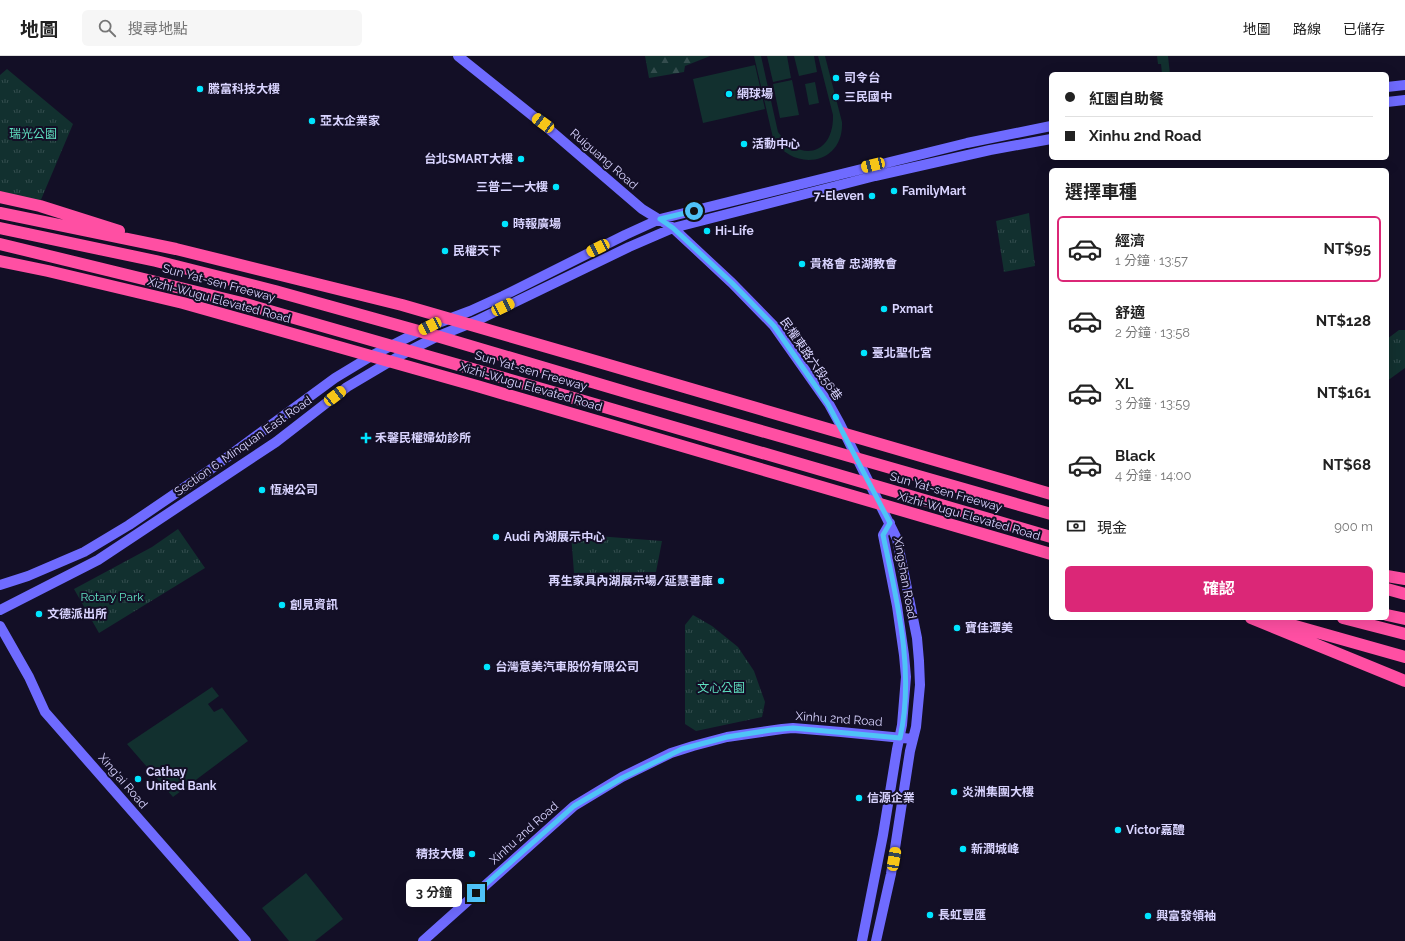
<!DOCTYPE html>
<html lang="zh-TW">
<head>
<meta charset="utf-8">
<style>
	:root { --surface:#fff; --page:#f6f6f6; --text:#222; --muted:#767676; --line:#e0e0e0; --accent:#db2777 }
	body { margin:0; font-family:Raleway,"Noto Sans TC",sans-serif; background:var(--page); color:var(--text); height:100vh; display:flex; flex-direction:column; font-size:15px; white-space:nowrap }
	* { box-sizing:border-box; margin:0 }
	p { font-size:13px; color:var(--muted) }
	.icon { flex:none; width:22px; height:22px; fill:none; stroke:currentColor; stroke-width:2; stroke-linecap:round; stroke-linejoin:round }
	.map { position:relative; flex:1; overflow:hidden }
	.details { position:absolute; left:1049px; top:112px; width:340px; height:452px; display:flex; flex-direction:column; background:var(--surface); border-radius:6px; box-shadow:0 4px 16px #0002 }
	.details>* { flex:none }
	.hud { position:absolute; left:1049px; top:16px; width:340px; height:88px; border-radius:6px; box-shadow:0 4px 16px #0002; display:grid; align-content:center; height:88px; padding:0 16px; background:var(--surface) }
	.end { position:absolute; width:18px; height:18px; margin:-9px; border:5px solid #4fc3f7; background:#111; box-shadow:0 0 0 2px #111 }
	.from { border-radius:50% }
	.bubble { position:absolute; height:28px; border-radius:6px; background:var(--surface); box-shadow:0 4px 16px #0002; font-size:13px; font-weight:700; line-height:28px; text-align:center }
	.car { position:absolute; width:12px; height:24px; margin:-12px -6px; border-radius:5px; box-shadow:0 0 3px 1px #0007; background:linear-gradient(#f5c518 24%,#345 0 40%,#f5c518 0 76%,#345 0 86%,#f5c518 0) }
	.hud b { display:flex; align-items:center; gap:14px; height:38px; font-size:15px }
	.hud b+b { border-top:1px solid var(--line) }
	.hud i { width:10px; height:10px; background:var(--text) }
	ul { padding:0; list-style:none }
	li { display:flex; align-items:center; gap:12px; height:66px; margin:0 8px 6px; padding:0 8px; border:2px solid transparent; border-radius:6px }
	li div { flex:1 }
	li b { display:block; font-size:15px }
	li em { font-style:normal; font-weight:700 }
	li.selected { border-color:var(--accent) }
	li>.icon { width:36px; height:36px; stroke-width:1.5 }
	h2 { padding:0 16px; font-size:18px; line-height:48px }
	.pay { display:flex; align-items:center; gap:10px; height:44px; padding:0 16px; font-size:15px }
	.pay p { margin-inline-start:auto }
	.action { display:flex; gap:8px; margin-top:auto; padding:8px 16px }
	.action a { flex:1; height:46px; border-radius:6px; background:var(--accent); color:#fff; font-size:16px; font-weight:700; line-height:46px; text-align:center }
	header { display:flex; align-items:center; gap:24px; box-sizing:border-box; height:56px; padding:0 20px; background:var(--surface); border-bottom:1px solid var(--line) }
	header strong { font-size:19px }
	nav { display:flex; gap:22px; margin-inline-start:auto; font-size:14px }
	.search { width:280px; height:36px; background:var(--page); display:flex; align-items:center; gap:10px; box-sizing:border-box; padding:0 14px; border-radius:6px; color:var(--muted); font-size:15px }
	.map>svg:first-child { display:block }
	.grass { fill:#12302f }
	.forest { fill:url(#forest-firs) }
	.park { fill:url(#park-tufts) }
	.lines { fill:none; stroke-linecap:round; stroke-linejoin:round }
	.secondary { stroke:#6f6bff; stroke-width:10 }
	.highway { stroke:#ff4fa3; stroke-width:12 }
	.route { stroke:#4fc3f7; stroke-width:5 }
	.poi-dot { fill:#00e5ff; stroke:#130f26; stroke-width:1.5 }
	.labels { text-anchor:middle; stroke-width:4; stroke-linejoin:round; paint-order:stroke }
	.poi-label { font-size:12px; font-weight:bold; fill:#d9d4ff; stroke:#130f26; text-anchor:start }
	.park-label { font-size:12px; fill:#5fe0c0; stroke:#130f26 }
	.street-label { font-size:12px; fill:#d9d4ff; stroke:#130f26 }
</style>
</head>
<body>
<header>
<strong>地圖</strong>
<div class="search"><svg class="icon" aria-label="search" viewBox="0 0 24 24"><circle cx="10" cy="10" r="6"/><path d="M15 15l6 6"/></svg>搜尋地點</div>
<nav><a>地圖</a><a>路線</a><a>已儲存</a></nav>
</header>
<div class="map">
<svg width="1405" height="885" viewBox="0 0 1405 885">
	<defs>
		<pattern id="forest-firs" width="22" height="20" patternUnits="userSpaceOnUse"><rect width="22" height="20" fill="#12302f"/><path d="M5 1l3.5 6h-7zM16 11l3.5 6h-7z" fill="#344d4e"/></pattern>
		<pattern id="park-tufts" width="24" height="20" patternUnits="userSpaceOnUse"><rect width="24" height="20" fill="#12302f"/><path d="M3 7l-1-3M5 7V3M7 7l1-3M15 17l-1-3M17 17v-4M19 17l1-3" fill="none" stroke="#344d4e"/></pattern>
	</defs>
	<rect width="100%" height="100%" fill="#130f26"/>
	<path class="grass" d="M754,0H761L778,76C800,107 834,99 833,59L818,0H825L842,66C844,109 793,117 773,82Z
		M767,0H787L791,22L773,26Z
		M794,0H814L817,16L799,20Z
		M1157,0H1168L1170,18H1162L1161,8H1158Z
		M755,9L765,53L703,67L693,23Z
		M792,24L799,59L780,62L773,28Z
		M815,26L819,47L809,49L805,28Z
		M212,631L219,640L208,648L214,656L222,652L248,685L173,741L127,688Z
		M306,817L343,863L315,885H289L262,852Z"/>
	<path class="forest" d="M645,0H710L685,10L684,16L649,22Z"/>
	<path class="park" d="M7,13L73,68L40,146L0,135V19Z
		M1029,157L1035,210L1004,216L996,165Z
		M1399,274H1405V312L1387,325V283Z
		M178,473L205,512L99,577L74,533L152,491Z
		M571,478L662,485L656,516L574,517Z
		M693,559L712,570L738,591L754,615L765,646L762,661L696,675L685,668V569Z"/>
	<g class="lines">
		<path class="secondary" d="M458,0L543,68L642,153L673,172L732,227L774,270L829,348L840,368L897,483L917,582L919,605L920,629L916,671L910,695L891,818L876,885
			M1387,31L1405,29
			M1387,46L1405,44
			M0,529L28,520L84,496L129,469L207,416L335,322L373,299L430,270L470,255L503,240L625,179L660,163L967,87L1051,70
			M0,554L98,504L276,386L347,331L401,299L436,281L476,265L629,191L673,172L875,120L990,94L1051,83
			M0,570L29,621L45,656L246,885
			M423,885L574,750L622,721L671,697L693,690L727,681L782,673L793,672L841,676L913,683
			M862,885L883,779L897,693L902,669L906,621L904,599L897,550L883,479L890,467"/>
		<path class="highway" d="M0,141L40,150L119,175
			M0,157L176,193L402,249L585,302L1051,438
			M0,172L156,205L275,235L440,281L636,339L1051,458
			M0,188L242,247L577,343L1051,481
			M0,205L48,215L183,247L477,330L1051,498
			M1387,520L1405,523
			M1387,533L1405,538
			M1387,559L1405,563
			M1251,562L1405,625
			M1343,562L1405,578
			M1274,564L1405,601"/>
	</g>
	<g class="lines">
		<path class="route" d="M476,837L574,750L622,722L682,693L727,681L771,674L793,672L900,682C915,615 897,545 883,479L890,467L828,348L774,270L732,227L673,172L660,163L694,155"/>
	</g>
	<g class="poi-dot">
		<circle cx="836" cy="22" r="4"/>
		<circle cx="200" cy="33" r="4"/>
		<circle cx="729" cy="38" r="4"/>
		<circle cx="836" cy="41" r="4"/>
		<circle cx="312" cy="65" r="4"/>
		<circle cx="744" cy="88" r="4"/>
		<circle cx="521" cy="103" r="4"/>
		<circle cx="556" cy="131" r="4"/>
		<circle cx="894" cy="135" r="4"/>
		<circle cx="872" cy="140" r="4"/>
		<circle cx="505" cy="168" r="4"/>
		<circle cx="707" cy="175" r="4"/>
		<circle cx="445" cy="195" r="4"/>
		<circle cx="802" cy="208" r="4"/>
		<circle cx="884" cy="253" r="4"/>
		<circle cx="864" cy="297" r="4"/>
		<path d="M364 376h4v4h4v4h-4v4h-4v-4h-4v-4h4z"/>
		<circle cx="262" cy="434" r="4"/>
		<circle cx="496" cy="481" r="4"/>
		<circle cx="721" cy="525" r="4"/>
		<circle cx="282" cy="549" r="4"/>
		<circle cx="39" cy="558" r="4"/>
		<circle cx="957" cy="572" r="4"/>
		<circle cx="487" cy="611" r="4"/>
		<circle cx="138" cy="723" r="4"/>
		<circle cx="954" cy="736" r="4"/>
		<circle cx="859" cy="742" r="4"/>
		<circle cx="1118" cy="774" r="4"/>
		<circle cx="963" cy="793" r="4"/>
		<circle cx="472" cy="798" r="4"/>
		<circle cx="930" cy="859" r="4"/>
		<circle cx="1148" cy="860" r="4"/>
	</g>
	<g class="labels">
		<g class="poi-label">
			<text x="844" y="26">司令台</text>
			<text x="208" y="37">騰富科技大樓</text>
			<text x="737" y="42">網球場</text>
			<text x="844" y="45">三民國中</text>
			<text x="320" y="69">亞太企業家</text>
			<text x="752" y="92">活動中心</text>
			<text x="513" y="107" text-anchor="end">台北SMART大樓</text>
			<text x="548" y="135" text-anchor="end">三普二一大樓</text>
			<text x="902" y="139">FamilyMart</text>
			<text x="864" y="144" text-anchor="end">7-Eleven</text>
			<text x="513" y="172">時報廣場</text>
			<text x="715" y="179">Hi-Life</text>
			<text x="453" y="199">民權天下</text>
			<text x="810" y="212">貴格會 忠湖教會</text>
			<text x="892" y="257">Pxmart</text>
			<text x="872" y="301">臺北聖化宮</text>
			<text x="375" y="386">禾馨民權婦幼診所</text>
			<text x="270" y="438">恆昶公司</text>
			<text x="504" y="485">Audi 內湖展示中心</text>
			<text x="713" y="529" text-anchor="end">再生家具內湖展示場/延慧書庫</text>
			<text x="290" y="553">創見資訊</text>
			<text x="47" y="562">文德派出所</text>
			<text x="965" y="576">寶佳潭美</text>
			<text x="495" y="615">台灣意美汽車股份有限公司</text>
			<text x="146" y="720">Cathay<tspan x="146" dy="14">United Bank</tspan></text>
			<text x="962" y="740">炎洲集團大樓</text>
			<text x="867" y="746">信源企業</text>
			<text x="1126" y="778">Victor嘉醴</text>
			<text x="971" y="797">新潤城峰</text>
			<text x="464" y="802" text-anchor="end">精技大樓</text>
			<text x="938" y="863">長虹豐匯</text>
			<text x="1156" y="864">興富發領袖</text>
		</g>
		<g class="park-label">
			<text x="33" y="82">瑞光公園</text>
			<text x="112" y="545">Rotary Park</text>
			<text x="721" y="636">文心公園</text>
		</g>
		<g class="street-label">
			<text transform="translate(604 103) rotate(41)" y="4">Ruiguang Road</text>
			<text transform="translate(219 227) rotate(15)" y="4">Sun Yat-sen Freeway</text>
			<text transform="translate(219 244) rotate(15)" y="4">Xizhi-Wugu Elevated Road</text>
			<text transform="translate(811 303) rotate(55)" y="4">民權東路六段56巷</text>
			<text transform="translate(531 315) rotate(16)" y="4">Sun Yat-sen Freeway</text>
			<text transform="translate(531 331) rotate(16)" y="4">Xizhi-Wugu Elevated Road</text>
			<text transform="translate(243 390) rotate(-35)" y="4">Section 6, Minquan East Road</text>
			<text transform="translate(946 436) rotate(16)" y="4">Sun Yat-sen Freeway</text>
			<text transform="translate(969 460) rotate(16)" y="4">Xizhi-Wugu Elevated Road</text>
			<text transform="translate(905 522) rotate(80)" y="4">Xingshan Road</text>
			<text transform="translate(839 663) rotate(4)" y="4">Xinhu 2nd Road</text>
			<text transform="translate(123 725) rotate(49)" y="4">Xing'ai Road</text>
			<text transform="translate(524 777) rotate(-42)" y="4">Xinhu 2nd Road</text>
		</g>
	</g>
</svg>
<i class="end from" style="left:694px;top:155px"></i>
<i class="end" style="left:476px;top:837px"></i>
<div class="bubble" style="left:406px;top:823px;width:56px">3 分鐘</div>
<i class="car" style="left:543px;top:67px;rotate:306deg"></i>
<i class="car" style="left:873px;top:109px;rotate:256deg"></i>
<i class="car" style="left:598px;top:192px;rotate:243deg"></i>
<i class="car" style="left:503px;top:251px;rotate:64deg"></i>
<i class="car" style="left:430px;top:270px;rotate:244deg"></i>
<i class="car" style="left:335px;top:340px;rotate:52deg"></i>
<i class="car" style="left:894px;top:803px;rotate:10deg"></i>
<div class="hud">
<b><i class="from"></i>紅園自助餐</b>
<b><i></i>Xinhu 2nd Road</b>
</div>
<section class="details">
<h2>選擇車種</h2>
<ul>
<li class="selected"><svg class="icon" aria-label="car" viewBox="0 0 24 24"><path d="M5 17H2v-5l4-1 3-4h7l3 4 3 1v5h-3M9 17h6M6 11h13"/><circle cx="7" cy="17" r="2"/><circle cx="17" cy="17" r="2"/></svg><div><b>經濟</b><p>1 分鐘 · 13:57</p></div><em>NT$95</em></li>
<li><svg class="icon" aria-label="car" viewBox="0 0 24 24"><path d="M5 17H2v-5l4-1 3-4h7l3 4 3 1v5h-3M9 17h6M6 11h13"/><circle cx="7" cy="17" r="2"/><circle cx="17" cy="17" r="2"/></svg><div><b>舒適</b><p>2 分鐘 · 13:58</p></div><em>NT$128</em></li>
<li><svg class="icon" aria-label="car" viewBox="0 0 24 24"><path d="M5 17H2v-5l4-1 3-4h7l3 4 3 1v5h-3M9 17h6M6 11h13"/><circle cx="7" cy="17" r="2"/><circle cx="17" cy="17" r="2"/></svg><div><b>XL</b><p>3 分鐘 · 13:59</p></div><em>NT$161</em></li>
<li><svg class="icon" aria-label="car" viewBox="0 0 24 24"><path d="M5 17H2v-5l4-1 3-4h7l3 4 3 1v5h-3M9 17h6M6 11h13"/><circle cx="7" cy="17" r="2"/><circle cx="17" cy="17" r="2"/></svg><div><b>Black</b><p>4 分鐘 · 14:00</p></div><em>NT$68</em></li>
</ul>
<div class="pay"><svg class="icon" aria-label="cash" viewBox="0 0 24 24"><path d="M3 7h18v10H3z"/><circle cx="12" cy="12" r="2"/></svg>現金<p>900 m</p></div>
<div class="action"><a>確認</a></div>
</section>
</div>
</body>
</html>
